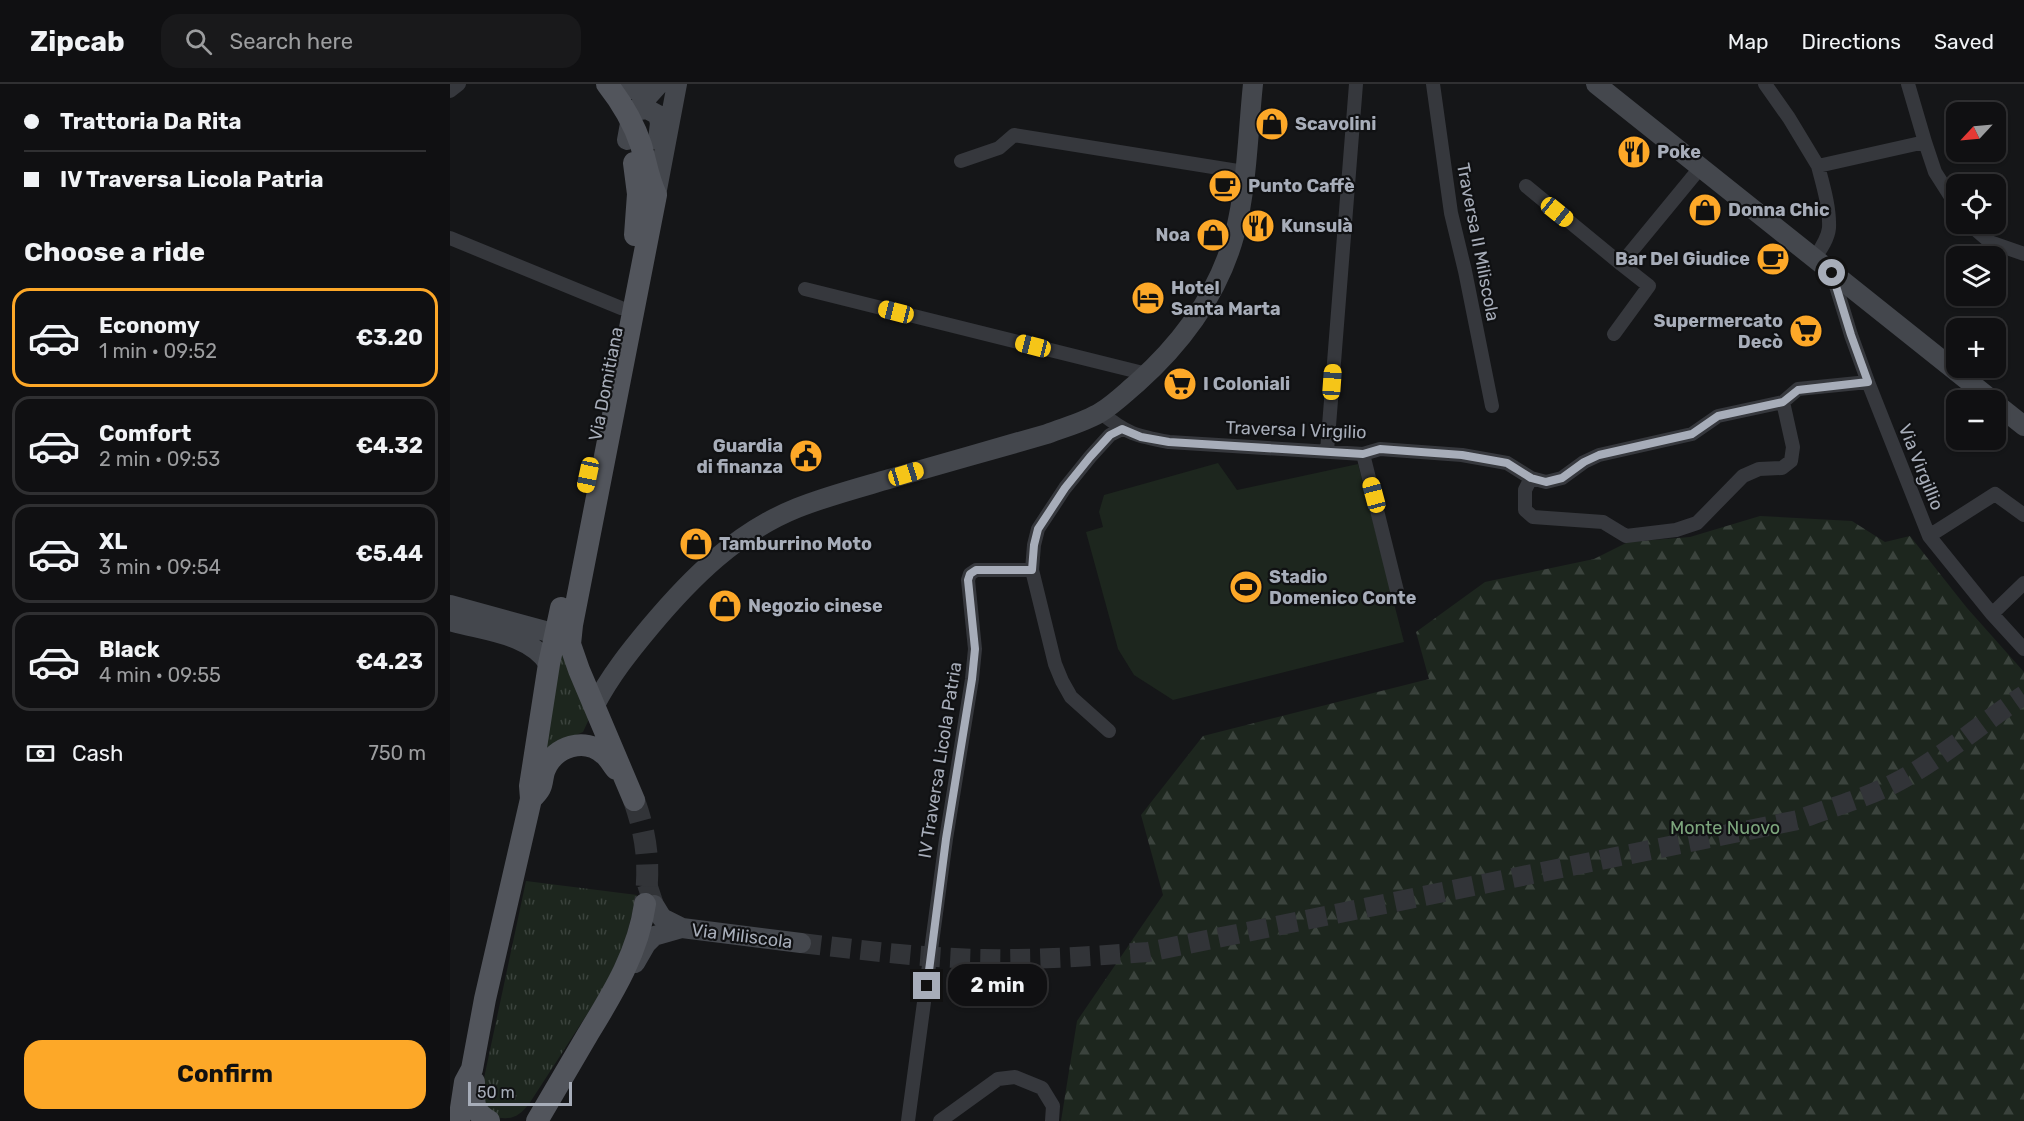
<!DOCTYPE html>
<html lang="en">
<head>
<meta charset="utf-8">
<style>
	:root { --surface:#101012; --page:#19191b; --text:#f1f3f6; --muted:#9c9d9f; --line:#303032; --accent:#fda828 }
	body { margin:0; font-family:Rubik,sans-serif; background:var(--page); color:var(--text); height:100vh; display:flex; flex-direction:column; font-size:22px; white-space:nowrap }
	* { box-sizing:border-box; margin:0 }
	p { font-size:20px; color:var(--muted) }
	.icon { flex:none; width:33px; height:33px; fill:none; stroke:currentColor; stroke-width:2; stroke-linecap:round; stroke-linejoin:round }
	.map { position:relative; flex:1; overflow:hidden }
	.side { display:flex; flex-direction:column; background:var(--surface); width:450px }
	.side>* { flex:none }
	.guide { display:grid; align-content:center; height:132px; padding:0 24px; background:var(--surface) }
	.needle { width:39px; rotate:244deg }
	.fabs { position:absolute; left:1496px; top:18px; display:grid; gap:12px }
	.fabs a { display:grid; place-items:center; width:60px; height:60px; border-radius:12px; background:var(--surface); box-shadow:0 2px 4px #0004,0 0 0 2px var(--line); font-size:30px }
	.scale { position:absolute; left:18px; bottom:15px; width:104px; box-sizing:border-box; padding-left:6px; border:3px solid #a7adb9; border-top:0; font-size:16px; line-height:21px; white-space:nowrap; color:#a7adb9; -webkit-text-stroke:4px #101113; paint-order:stroke }
	.end { position:absolute; width:27px; height:27px; margin:-14px; border:8px solid #a7adb9; background:#111; box-shadow:0 0 0 3px #111 }
	.from { border-radius:50% }
	.bubble { position:absolute; height:42px; border-radius:18px; background:var(--surface); box-shadow:0 2px 4px #0004,0 0 0 2px var(--line); font-size:20px; font-weight:700; line-height:42px; text-align:center }
	.car { position:absolute; width:18px; height:36px; margin:-18px -9px; border-radius:8px; box-shadow:0 0 4px 2px #0007; background:linear-gradient(#f5c518 24%,#345 0 40%,#f5c518 0 76%,#345 0 86%,#f5c518 0) }
	.guide b { display:flex; align-items:center; gap:21px; height:57px; font-size:22px }
	.guide b+b { border-top:2px solid var(--line) }
	.guide i { width:15px; height:15px; background:var(--text) }
	ul { padding:0; list-style:none }
	li { display:flex; align-items:center; gap:18px; height:99px; margin:0 12px 9px; padding:0 12px; border:3px solid var(--line); border-radius:18px }
	li div { flex:1 }
	li b { display:block; font-size:22px }
	li em { font-style:normal; font-weight:700 }
	li.on { border-color:var(--accent) }
	li>.icon { width:54px; height:54px; stroke-width:1.5 }
	h2 { padding:0 24px; font-size:27px; line-height:72px }
	.pay { display:flex; align-items:center; gap:15px; height:66px; padding:0 24px; font-size:22px }
	.pay p { margin-inline-start:auto }
	.cta { display:flex; gap:12px; margin-top:auto; padding:12px 24px }
	.cta a { flex:1; height:69px; border-radius:18px; background:var(--accent); color:#111; font-size:24px; font-weight:700; line-height:69px; text-align:center }
	header { display:flex; align-items:center; gap:36px; box-sizing:border-box; height:84px; padding:0 30px; background:var(--surface); border-bottom:2px solid var(--line) }
	header strong { font-size:28px }
	nav { display:flex; gap:33px; margin-inline-start:auto; font-size:21px }
	.search { width:420px; height:54px; background:var(--page); display:flex; align-items:center; gap:15px; box-sizing:border-box; padding:0 21px; border-radius:18px; color:var(--muted); font-size:22px }
	main { display:flex; flex:1; min-height:0 }
	.map>svg:first-child { display:block }
	.grass { fill:url(#grass-tufts) }
	.forest { fill:url(#forest-firs) }
	.pitch { fill:#1d261e }
	.lines { fill:none; stroke-linecap:round; stroke-linejoin:round }
	.secondary-tunnel { stroke:#323438; stroke-width:20; stroke-dasharray:20 10; stroke-linecap:butt }
	.primary-tunnel { stroke:#323438; stroke-width:22; stroke-dasharray:22 11; stroke-linecap:butt }
	.street { stroke:#36383d; stroke-width:14 }
	.secondary { stroke:#44474d; stroke-width:20 }
	.primary { stroke:#52555c; stroke-width:22 }
	.route { stroke:#a7adb9; stroke-width:8 }
	.labels { text-anchor:middle; stroke-width:4.5; stroke-linejoin:round; paint-order:stroke }
	.poi-label { font-size:18px; font-weight:bold; fill:#a7adb9; stroke:#101113; text-anchor:start }
	.street-label { font-size:18px; fill:#a7adb9; stroke:#101113 }
	.park-label { font-size:18px; fill:#7ca57c; stroke:#101113 }
</style>
</head>
<body>
<header>
<strong>Zipcab</strong>
<div class="search"><svg class="icon" aria-label="search" viewBox="0 0 24 24"><circle cx="10" cy="10" r="6"/><path d="M15 15l6 6"/></svg>Search here</div>
<nav><a>Map</a><a>Directions</a><a>Saved</a></nav>
</header>
<main>
<section class="side">
<div class="guide">
<b><i class="from"></i>Trattoria Da Rita</b>
<b><i></i>IV Traversa Licola Patria</b>
</div>
<h2>Choose a ride</h2>
<ul>
<li class="on"><svg class="icon" aria-label="car" viewBox="0 0 24 24"><path d="M5 17H2v-5l4-1 3-4h7l3 4 3 1v5h-3M9 17h6M6 11h13"/><circle cx="7" cy="17" r="2"/><circle cx="17" cy="17" r="2"/></svg><div><b>Economy</b><p>1 min · 09:52</p></div><em>€3.20</em></li>
<li><svg class="icon" aria-label="car" viewBox="0 0 24 24"><path d="M5 17H2v-5l4-1 3-4h7l3 4 3 1v5h-3M9 17h6M6 11h13"/><circle cx="7" cy="17" r="2"/><circle cx="17" cy="17" r="2"/></svg><div><b>Comfort</b><p>2 min · 09:53</p></div><em>€4.32</em></li>
<li><svg class="icon" aria-label="car" viewBox="0 0 24 24"><path d="M5 17H2v-5l4-1 3-4h7l3 4 3 1v5h-3M9 17h6M6 11h13"/><circle cx="7" cy="17" r="2"/><circle cx="17" cy="17" r="2"/></svg><div><b>XL</b><p>3 min · 09:54</p></div><em>€5.44</em></li>
<li><svg class="icon" aria-label="car" viewBox="0 0 24 24"><path d="M5 17H2v-5l4-1 3-4h7l3 4 3 1v5h-3M9 17h6M6 11h13"/><circle cx="7" cy="17" r="2"/><circle cx="17" cy="17" r="2"/></svg><div><b>Black</b><p>4 min · 09:55</p></div><em>€4.23</em></li>
</ul>
<div class="pay"><svg class="icon" aria-label="cash" viewBox="0 0 24 24"><path d="M3 7h18v10H3z"/><circle cx="12" cy="12" r="2"/></svg>Cash<p>750 m</p></div>
<div class="cta"><a>Confirm</a></div>
</section>
<div class="map">
<svg width="1574" height="1037" viewBox="0 0 1574 1037">
	<defs>
		<pattern id="grass-tufts" width="24" height="20" patternUnits="userSpaceOnUse" patternTransform="scale(1.5)"><rect width="24" height="20" fill="#1d261e"/><path d="M3 7l-1-3M5 7V3M7 7l1-3M15 17l-1-3M17 17v-4M19 17l1-3" fill="none" stroke="#3b433d"/></pattern>
		<pattern id="forest-firs" width="22" height="20" patternUnits="userSpaceOnUse" patternTransform="scale(1.5)"><rect width="22" height="20" fill="#1d261e"/><path d="M5 1l3.5 6h-7zM16 11l3.5 6h-7z" fill="#3b433d"/></pattern>
	</defs>
	<rect width="100%" height="100%" fill="#151618"/>
	<path class="grass" d="M112,567L139,635L133,648L114,656L92,675Z
		M76,797L187,811L174,861L154,904L79,1020C68,1034 59,1037 42,1032L30,1013Z"/>
	<path class="forest" d="M1310,432L1402,437L1435,458L1460,452L1517,524L1574,588V1037H611L627,937L713,811L691,731L753,652L979,595L966,548L1035,498L1144,475L1178,458L1240,453Z"/>
	<path class="pitch" d="M768,379L787,406L908,380L954,558L723,616L684,591L668,565L636,448L653,443L649,428L654,411Z"/>
	<g class="lines">
		<path class="secondary-tunnel" d="M197,800L204,821
			M351,859C412,866 472,874 533,875C589,876 643,872 698,868L1348,736C1379,724 1413,715 1443,700C1490,676 1530,640 1574,611"/>
		<path class="primary-tunnel" d="M184,716C197,753 200,781 195,820"/>
		<path class="street" d="M983,0L1001,129L1015,187L1042,322
			M1315,0L1339,34L1368,82L1475,58L1485,88L1506,121
			M1458,0L1475,58
			M0,7L9,0
			M511,77L549,64L564,51L794,88
			M1076,102L1171,180
			M1519,140L1540,158L1574,170
			M0,154L171,224
			M1364,175C1370,166 1378,155 1379,144C1380,124 1373,101 1368,82
			M1382,189L1401,251L1418,298L1479,452L1542,530L1574,565
			M355,205L697,290
			M1164,250L1199,202L1171,180L1250,84
			M650,328C677,350 686,352 719,358L913,370L930,365L1012,371L1057,379L1081,394L1096,398L1112,394L1134,378L1149,371L1242,350L1268,332L1333,318L1348,305L1418,298
			M877,367L906,0
			M913,370L948,511
			M1081,394L1075,406V426L1083,433L1153,438L1176,452L1226,446L1247,439L1293,392L1309,385L1332,384L1341,377L1343,363L1333,318
			M1479,452L1545,410L1574,431
			M1542,530L1574,499
			M659,647L621,613L612,597L605,580L582,486L584,461L588,445L615,404L640,373L660,351L672,345
			M458,1037L496,755L522,595L525,565L518,496L520,490L526,486H582
			M490,1037L548,995L565,993L592,1004L603,1022L602,1037"/>
		<path class="secondary" d="M168,0L182,5L205,4
			M1146,0L1542,316
			M185,27L197,25L208,31L210,39L208,56
			M177,56L181,34L191,20L209,0
			M206,111L227,0
			M1545,319L1574,342
			M0,521L106,550
			M0,537C33,547 79,549 99,580
			M145,621C160,592 180,567 200,543C241,494 287,448 347,424C377,412 408,404 439,395C492,380 544,365 597,350C615,343 635,338 651,328C664,320 675,309 687,299C733,258 769,209 785,149C797,102 798,48 803,0
			M204,821L212,834L232,844
			M185,879L196,860L204,852L232,844L351,859"/>
		<path class="primary" d="M157,0C172,19 183,37 191,61C196,78 198,94 206,111L122,541L120,560L129,586L184,716
			M184,79L188,110L185,151
			M81,715L80,702L99,580L111,524
			M24,998C25,1016 20,1026 39,1037
			M9,1037L15,998L22,985L35,915L81,715C84,712 88,708 90,704C93,698 92,691 95,685C105,662 135,653 154,670C159,674 162,680 166,685
			M87,1037C104,1008 121,979 138,950C163,909 188,869 195,820"/>
	</g>
	<g class="lines">
		<path class="route" d="M477,902L496,755L522,595L525,565L518,496L520,490L526,486H582L584,461L588,445L615,404L640,373L660,351L672,345L691,353L719,358L913,370L930,365L1012,371L1057,379L1081,394L1096,398L1112,394L1134,378L1149,371L1242,350L1268,332L1333,318L1348,306L1418,298L1401,251L1382,189"/>
	</g>
	<defs>
		<g id="shop-disc" transform="scale(1.725)"><circle r="9.5" fill="#fda828" stroke="#101113"/><path d="M-5-2.5h2.3a2.7 3.5 0 0 1 5.4 0H5L5.5 6h-11ZM-1.5-2.5h3a1.5 2.3 0 0 0-3 0Z" fill="#111"/></g>
		<g id="restaurant-disc" transform="scale(1.725)"><circle r="9.5" fill="#fda828" stroke="#101113"/><path d="M-5-6h1v4h1v-4h1v4h1v-4h1v5L-1.5 .5V6h-2V.5L-5-1ZM5-6V6H3V1.5H1.5Q1.5-4 5-6Z" fill="#111"/></g>
		<g id="cafe-disc" transform="scale(1.725)"><circle r="9.5" fill="#fda828" stroke="#101113"/><path d="M-5.5-4.5H6V0H3Q3 3.5 0 3.5H-2.5Q-5.5 3.5-5.5 0ZM3-3.2v2h1.7v-2ZM-6 4.5H4V6H-6Z" fill="#111"/></g>
		<g id="hotel-disc" transform="scale(1.725)"><circle r="9.5" fill="#fda828" stroke="#101113"/><path d="M-6-4.5h1.5V1H6V5H4.5V3h-9V5H-6ZM-4 0a1.8 1.8 0 1 1 3.6 0ZM.5 0V-2.5h3Q6-2.5 6 0Z" fill="#111"/></g>
		<g id="supermarket-disc" transform="scale(1.725)"><circle r="9.5" fill="#fda828" stroke="#101113"/><path d="M-6-5.5h2.5l.6 2H6L4.5 2H-2.5L-4.4-4H-6ZM-1.5 3.2a1.3 1.3 0 1 0 .1 0ZM3 3.2a1.3 1.3 0 1 0 .1 0Z" fill="#111"/></g>
		<g id="civic-disc" transform="scale(1.725)"><circle r="9.5" fill="#fda828" stroke="#101113"/><path d="M-.6-6.5H3V-4.5H.6V-3L4-1V1h2V6H-6V1h2V-1L-.6-3ZM-1.2 2.5V6h2.4V2.5Z" fill="#111"/></g>
		<g id="stadium-disc" transform="scale(1.725)"><circle r="9.5" fill="#fda828" stroke="#101113"/><path d="M0-5a6.5 5 0 1 0 0 10a6.5 5 0 1 0 0-10ZM-3.5-1.8h7v3.6h-7Z" fill="#111"/></g>
	</defs>
	<g fill-rule="evenodd">
		<use href="#shop-disc" x="822" y="40"/>
		<use href="#restaurant-disc" x="1184" y="68"/>
		<use href="#cafe-disc" x="775" y="102"/>
		<use href="#shop-disc" x="1255" y="126"/>
		<use href="#restaurant-disc" x="808" y="142"/>
		<use href="#shop-disc" x="763" y="151"/>
		<use href="#cafe-disc" x="1323" y="175"/>
		<use href="#hotel-disc" x="698" y="214"/>
		<use href="#supermarket-disc" x="1356" y="247"/>
		<use href="#supermarket-disc" x="730" y="300"/>
		<use href="#civic-disc" x="356" y="372"/>
		<use href="#shop-disc" x="246" y="460"/>
		<use href="#stadium-disc" x="796" y="503"/>
		<use href="#shop-disc" x="275" y="522"/>
	</g>
	<g class="labels">
		<g class="poi-label">
			<text x="845" y="46">Scavolini</text>
			<text x="1207" y="74">Poke</text>
			<text x="798" y="108">Punto Caffè</text>
			<text x="1278" y="132">Donna Chic</text>
			<text x="831" y="148">Kunsulà</text>
			<text x="740" y="157" text-anchor="end">Noa</text>
			<text x="1300" y="181" text-anchor="end">Bar Del Giudice</text>
			<text x="721" y="210">Hotel<tspan x="721" dy="21">Santa Marta</tspan></text>
			<text x="1333" y="243" text-anchor="end">Supermercato<tspan x="1333" dy="21">Decò</tspan></text>
			<text x="753" y="306">I Coloniali</text>
			<text x="333" y="368" text-anchor="end">Guardia<tspan x="333" dy="21">di finanza</tspan></text>
			<text x="269" y="466">Tamburrino Moto</text>
			<text x="819" y="499">Stadio<tspan x="819" dy="21">Domenico Conte</tspan></text>
			<text x="298" y="528">Negozio cinese</text>
		</g>
		<g class="street-label">
			<text transform="translate(1028 158) rotate(79)" y="6">Traversa II Miliscola</text>
			<text transform="translate(156 300) rotate(-79)" y="6">Via Domitiana</text>
			<text transform="translate(846 346) rotate(2)" y="6">Traversa I Virgilio</text>
			<text transform="translate(1471 383) rotate(68)" y="6">Via Virgillio</text>
			<text transform="translate(490 676) rotate(-81)" y="6">IV Traversa Licola Patria</text>
			<text transform="translate(292 852) rotate(7)" y="6">Via Miliscola</text>
		</g>
		<g class="park-label">
			<text x="1275" y="750">Monte Nuovo</text>
		</g>
	</g>
</svg>
<div class="fabs">
<a><svg class="needle" viewBox="-14 -14 28 28"><path d="M0-13l5 13h-10z" fill="#e53935"/><path d="M0 13l5-13h-10z" fill="#9c9d9f"/></svg></a>
<a><svg class="icon" aria-label="locate" viewBox="0 0 24 24"><circle cx="12" cy="12" r="6"/><path d="M12 2v4M12 18v4M2 12h4M18 12h4"/></svg></a>
<a><svg class="icon" aria-label="layers" viewBox="0 0 24 24"><path d="M12 4l9 5-9 5-9-5zM3 14l9 5 9-5"/></svg></a>
<a>+</a>
<a>−</a>
</div>
<div class="scale">50 m</div>
<i class="end from" style="left:1382px;top:189px"></i>
<i class="end" style="left:477px;top:902px"></i>
<div class="bubble" style="left:498px;top:880px;width:99px">2 min</div>
<i class="car" style="left:1107px;top:128px;rotate:129deg"></i>
<i class="car" style="left:446px;top:228px;rotate:284deg"></i>
<i class="car" style="left:583px;top:262px;rotate:284deg"></i>
<i class="car" style="left:882px;top:298px;rotate:4deg"></i>
<i class="car" style="left:456px;top:390px;rotate:73deg"></i>
<i class="car" style="left:138px;top:391px;rotate:192deg"></i>
<i class="car" style="left:924px;top:411px;rotate:345deg"></i>
</div>
</main>
</body>
</html>
